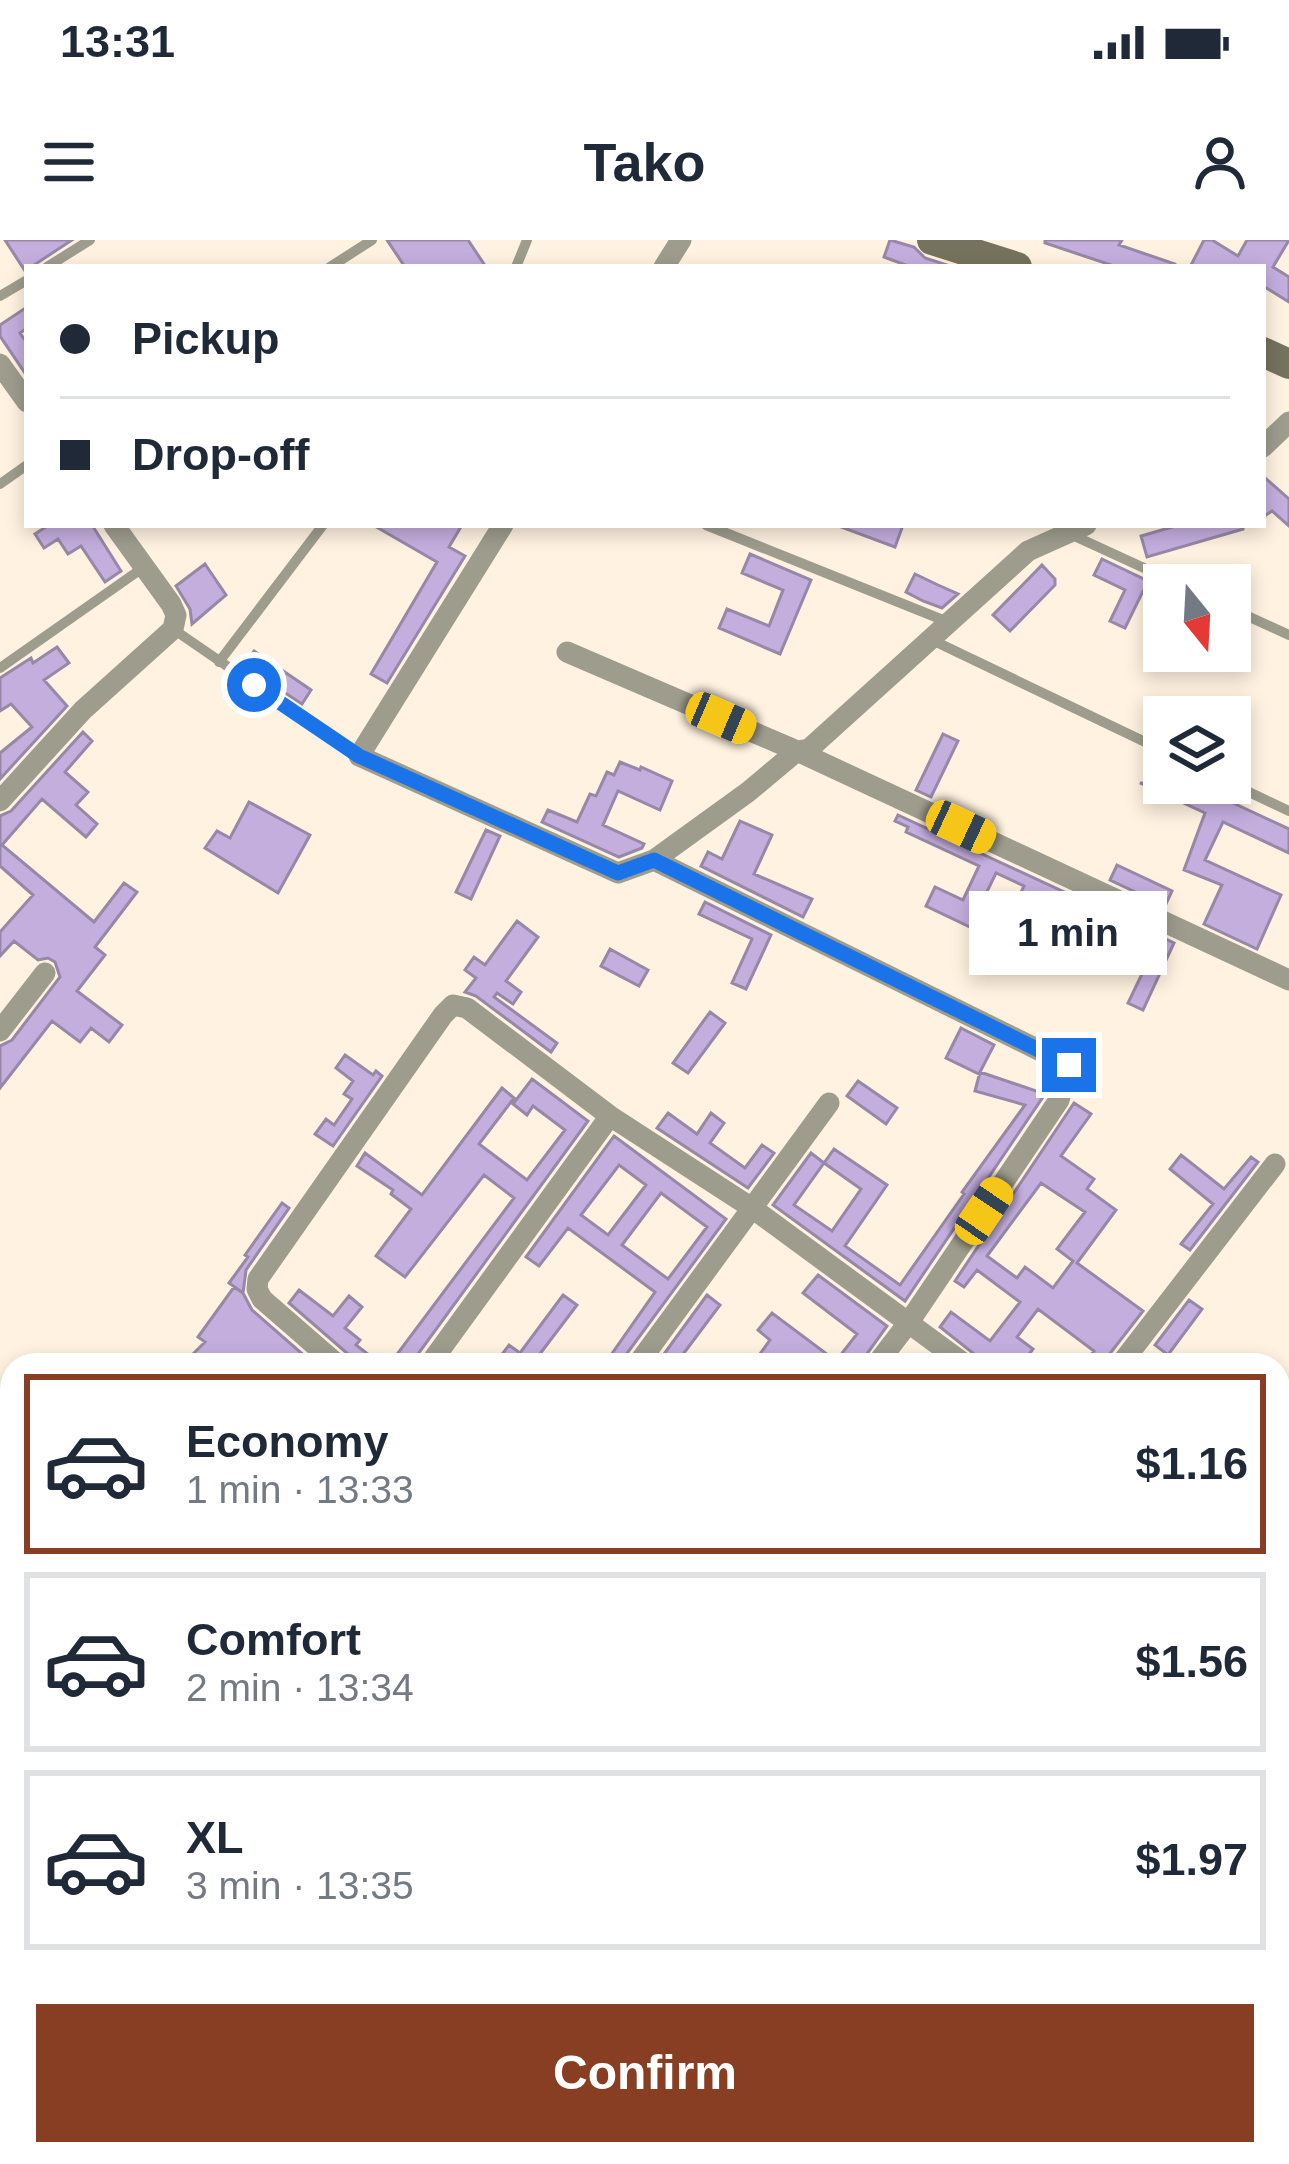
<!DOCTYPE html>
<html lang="en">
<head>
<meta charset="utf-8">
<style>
	:root { --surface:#fff; --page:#f2f2f3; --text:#1f2937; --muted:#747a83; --line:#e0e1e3; --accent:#873e22 }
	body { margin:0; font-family:Helvetica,sans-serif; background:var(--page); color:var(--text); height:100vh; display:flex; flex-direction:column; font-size:45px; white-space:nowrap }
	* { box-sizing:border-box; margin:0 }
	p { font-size:39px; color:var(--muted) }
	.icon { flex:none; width:66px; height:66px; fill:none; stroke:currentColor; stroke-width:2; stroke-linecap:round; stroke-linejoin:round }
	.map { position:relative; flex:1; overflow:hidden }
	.details { position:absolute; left:0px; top:1113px; width:1290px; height:813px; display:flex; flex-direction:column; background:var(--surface); border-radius:36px 36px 0 0; box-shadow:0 6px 18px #0003 }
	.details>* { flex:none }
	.hud { position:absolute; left:24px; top:24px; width:1242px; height:264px; border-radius:0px; box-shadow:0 6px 18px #0003; display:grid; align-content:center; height:264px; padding:0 36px; background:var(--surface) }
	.needle { width:78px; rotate:162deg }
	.fabs { position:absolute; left:1143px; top:324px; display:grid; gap:24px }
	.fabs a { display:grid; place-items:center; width:108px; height:108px; border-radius:0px; background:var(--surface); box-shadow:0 6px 18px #0003; font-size:60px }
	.end { position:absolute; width:54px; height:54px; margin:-27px; border:15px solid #1a73e8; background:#fff; box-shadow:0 0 0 6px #fff }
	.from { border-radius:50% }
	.bubble { position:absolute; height:84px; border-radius:0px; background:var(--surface); box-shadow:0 6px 18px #0003; font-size:39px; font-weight:700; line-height:84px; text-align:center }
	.car { position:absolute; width:36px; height:72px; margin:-36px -18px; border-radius:15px; box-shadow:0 0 9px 3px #0007; background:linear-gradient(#f5c518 24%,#345 0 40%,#f5c518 0 76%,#345 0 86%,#f5c518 0) }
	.hud b { display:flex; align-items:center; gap:42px; height:114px; font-size:45px }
	.hud b+b { border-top:3px solid var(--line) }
	.hud i { width:30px; height:30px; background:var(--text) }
	ul { padding:21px 0 0; list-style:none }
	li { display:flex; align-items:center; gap:36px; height:180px; margin:0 24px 18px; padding:0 12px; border:6px solid var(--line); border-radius:0px }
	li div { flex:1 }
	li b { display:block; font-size:45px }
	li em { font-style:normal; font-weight:700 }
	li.current { border-color:var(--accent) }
	li>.icon { width:108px; height:108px; stroke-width:1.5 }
	.primary-button { display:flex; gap:24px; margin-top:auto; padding:24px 36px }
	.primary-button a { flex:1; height:138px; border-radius:0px; background:var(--accent); color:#fff; font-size:48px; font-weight:700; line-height:138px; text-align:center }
	.status { display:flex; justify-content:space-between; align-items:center; height:84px; padding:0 60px; background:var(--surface); direction:ltr }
	.status svg { height:33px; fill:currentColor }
	header { display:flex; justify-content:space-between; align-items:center; height:156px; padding:0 36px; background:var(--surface); font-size:54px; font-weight:700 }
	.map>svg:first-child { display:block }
	.building { fill:#c4aede; stroke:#9688a6; stroke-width:3; fill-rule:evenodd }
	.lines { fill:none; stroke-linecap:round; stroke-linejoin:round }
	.lane { stroke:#9e9c8d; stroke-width:10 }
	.street { stroke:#9e9c8d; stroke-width:21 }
	.secondary { stroke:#75725d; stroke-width:30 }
	.route { stroke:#1a73e8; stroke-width:15 }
</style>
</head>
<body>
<div class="status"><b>13:31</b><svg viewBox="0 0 49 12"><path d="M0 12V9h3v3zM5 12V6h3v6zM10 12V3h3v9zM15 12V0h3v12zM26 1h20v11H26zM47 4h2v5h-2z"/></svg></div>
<header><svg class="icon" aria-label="menu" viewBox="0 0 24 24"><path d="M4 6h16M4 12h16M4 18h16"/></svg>Tako<svg class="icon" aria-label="person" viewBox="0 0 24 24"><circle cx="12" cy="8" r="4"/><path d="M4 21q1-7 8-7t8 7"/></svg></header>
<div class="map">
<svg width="1289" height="1924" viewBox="0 0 1289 1924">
	<rect width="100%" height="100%" fill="#fff2e0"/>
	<path class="building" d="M5,0H72L25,31Z
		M387,0H468L486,27H405Z
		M890,0L914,7L925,18L953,27H911L884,17Z
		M1045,0H1122L1119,5L1175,24V27H1117L1045,3Z
		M1204,0H1212L1238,16L1247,0H1289L1273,27L1289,37V62L1263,46V27H1190Z
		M27,67V88L20,93L27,103V136L0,96V85Z
		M1263,236L1289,259V286L1272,271L1263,277Z
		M49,285H92L121,331L105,342L81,306L68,314L58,299L44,308L35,294Z
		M373,285H462L449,307L465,316L387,443L371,434L437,322Z
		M842,285H903L895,307L841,287Z
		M1179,285H1243V289L1147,317L1141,296Z
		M750,314L811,340L780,414L719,388L727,369L769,386L783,350L742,333Z
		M1102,319L1148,341L1125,388L1110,381L1125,350L1094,335Z
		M205,324L226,355L192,384L190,369L176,346Z
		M1042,325L1055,339V345L1010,391L993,375Z
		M915,334L938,345L958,354L942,368L923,361L906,352Z
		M57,407L69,423L44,440L67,466L0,539V513L32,487L11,464L0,471V438L31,418L33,423Z
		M254,411L311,450L302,464L244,426Z
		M83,492L92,501L65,532L88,552L76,565L97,584L86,597L42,559L2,605L94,682L124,643L137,652L95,707L105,715L77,751L122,785L109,802L91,788L80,802L52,781L0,848V806L12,800L60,737L55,722L48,718L38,720L14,701L0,716V692L33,655L0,626V576L11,571Z
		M943,494L958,501L931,557L916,550Z
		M620,522L640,530L641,527L672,541L660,570L618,551L603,585L644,604L642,608L619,617L542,582L548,570L577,582L590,554L596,556L607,532L614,535Z
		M1140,543H1190L1289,589V613L1223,582L1205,620L1281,655L1257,709L1204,684L1222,645L1184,630L1205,573Z
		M249,562L310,595L278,653L205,608L217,591L230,598Z
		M898,575L1090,664L1084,675L1057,662L1040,697L1022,689L1013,707L998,700L1024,646L996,633L970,687L926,666L935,647L963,660L979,626L906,592L908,587L895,581Z
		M740,581L772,595L754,634L812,659L803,677L701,626L708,612L722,619Z
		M486,590L500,596L471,659L456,652Z
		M1117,625L1172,651L1165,666L1110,640Z
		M705,662L771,695L746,749L732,743L752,699L699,674Z
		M1098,667L1174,703L1143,770L1128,763L1154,709L1126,696L1129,689L1095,674Z
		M517,681L538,697L506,741L521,752L513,764L497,753L494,757L557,803L551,812L476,756L465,752L476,738L465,730L474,717L485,725Z
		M610,709L648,730L639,746L601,726Z
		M710,772L725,783L688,833L673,823Z
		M961,788L994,805L979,834L946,818Z
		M345,815L373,835L376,831L382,836L333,906L315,894L326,879L334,885L352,859L344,854L353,841L336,828Z
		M980,832L1045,854L905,1061L773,965L811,913L824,923L834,909L887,945L845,1006L900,1045L964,954L962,952L1025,865L975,851ZM824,923L861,949L832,991L794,965Z
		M532,839L588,881L410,1125H389L514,958L484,935L405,1037L376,1016L411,969L391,954L393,950L357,926L365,913L422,955L502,848L514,858L479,904L527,940L565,890L533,866L527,875L513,864Z
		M858,841L897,868L886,884L847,856Z
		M1074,863L1091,874L1061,916L1094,939L1087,949L1116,970L1077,1023L1143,1071L1108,1116L1105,1125H1083L1094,1111L1038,1069L1017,1097L1033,1109L1021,1125H988L940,1087L951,1072L990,1101L1020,1062L977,1030L964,1047L955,1041ZM1041,943L1085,972L1057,1009L1073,1021L1053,1048L1025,1027L1017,1038L987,1016Z
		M668,873L697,894L711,873L724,883L710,903L745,928L762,905L774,913L748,948L657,888Z
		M614,896L726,979L625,1116L622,1125H604L655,1052L568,988L539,1026L526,1017ZM619,925L646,945L608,995L581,975ZM661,953L707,987L668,1039L622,1005Z
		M1181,915L1224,949L1251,917L1258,922L1190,1010L1181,1004L1213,964L1170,929Z
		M282,963L289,968L246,1030L243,1053L229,1043L248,1017L245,1015Z
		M818,1035L887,1086L861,1122L859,1125H752L770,1100L758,1090L772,1073L836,1121L857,1094L803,1053Z
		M234,1047L243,1053L252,1070L315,1125H182L205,1102L198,1097Z
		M299,1050L333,1076L349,1056L362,1067L345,1088L360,1100L356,1105L382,1125H353L348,1114L289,1063Z
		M563,1055L577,1065L533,1123L536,1125H494L509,1105L520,1113Z
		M707,1055L720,1065L675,1125H656Z
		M1189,1060L1202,1069L1168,1115L1155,1105Z"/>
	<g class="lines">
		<path class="lane" d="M47,27L90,0
			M330,27L372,0
			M516,27L527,0
			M0,56L27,40
			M0,244L27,225
			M706,285L948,382
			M1070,294L1181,345
			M1230,368L1289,395
			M173,389L358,516
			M932,400L1164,511
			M219,422L323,285
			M0,428L144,327
			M1230,543L1289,571"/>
		<path class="street" d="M664,27L681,0
			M0,124L27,162
			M1263,207L1289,182
			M503,285L359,516L618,633L654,620L748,552L797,511L809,509L1028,311L1086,285
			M567,412L797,511L1289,740
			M0,561L83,470L173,389L176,375L171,364L114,285
			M654,620L1069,825L1059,860L909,1082L876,1125
			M0,791L45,733
			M338,1125L262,1059L257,1049L258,1039L443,775L453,765L467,768L610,876L752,968L966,1125
			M429,1125L610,876
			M637,1125L829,863
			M1120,1125L1275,924
			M1278,1190L1289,1176
			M0,1316L12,1326
			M1278,1340L1289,1348
			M1278,1464L1289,1450
			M1278,1732L1289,1718
			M1278,1895L1289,1903
			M294,1914L303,1924
			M216,1924L226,1914
			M1108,1924L1115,1914"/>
		<path class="secondary" d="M932,0L1017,27
			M1263,112L1289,124"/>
	</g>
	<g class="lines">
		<path class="route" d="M254,445L359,516L618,633L654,620L1069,825"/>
	</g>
</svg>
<div class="fabs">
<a><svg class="needle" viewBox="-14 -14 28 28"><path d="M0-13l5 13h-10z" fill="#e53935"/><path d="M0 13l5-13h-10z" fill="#747a83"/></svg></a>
<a><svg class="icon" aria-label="layers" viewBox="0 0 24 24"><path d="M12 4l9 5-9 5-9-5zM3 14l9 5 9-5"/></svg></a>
</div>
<i class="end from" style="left:254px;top:445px"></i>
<i class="end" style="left:1069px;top:825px"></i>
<div class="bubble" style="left:969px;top:651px;width:198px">1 min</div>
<i class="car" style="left:721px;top:478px;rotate:113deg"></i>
<i class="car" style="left:961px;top:587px;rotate:115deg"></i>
<i class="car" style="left:984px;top:971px;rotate:34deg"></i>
<div class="hud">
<b><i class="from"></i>Pickup</b>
<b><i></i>Drop-off</b>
</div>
<section class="details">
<ul>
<li class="current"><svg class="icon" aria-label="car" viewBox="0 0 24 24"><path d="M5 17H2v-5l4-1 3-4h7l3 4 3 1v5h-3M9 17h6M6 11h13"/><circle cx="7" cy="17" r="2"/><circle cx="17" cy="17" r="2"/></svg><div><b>Economy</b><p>1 min · 13:33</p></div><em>$1.16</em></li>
<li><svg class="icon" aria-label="car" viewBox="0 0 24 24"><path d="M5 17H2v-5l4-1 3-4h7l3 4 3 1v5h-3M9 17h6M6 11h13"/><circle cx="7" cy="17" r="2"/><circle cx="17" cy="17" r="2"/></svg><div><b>Comfort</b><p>2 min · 13:34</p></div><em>$1.56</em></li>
<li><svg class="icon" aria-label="car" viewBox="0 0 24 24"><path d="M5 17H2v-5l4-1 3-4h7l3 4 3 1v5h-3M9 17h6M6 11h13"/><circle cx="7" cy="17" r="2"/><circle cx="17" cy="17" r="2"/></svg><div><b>XL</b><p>3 min · 13:35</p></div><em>$1.97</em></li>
</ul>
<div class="primary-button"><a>Confirm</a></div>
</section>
</div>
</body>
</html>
